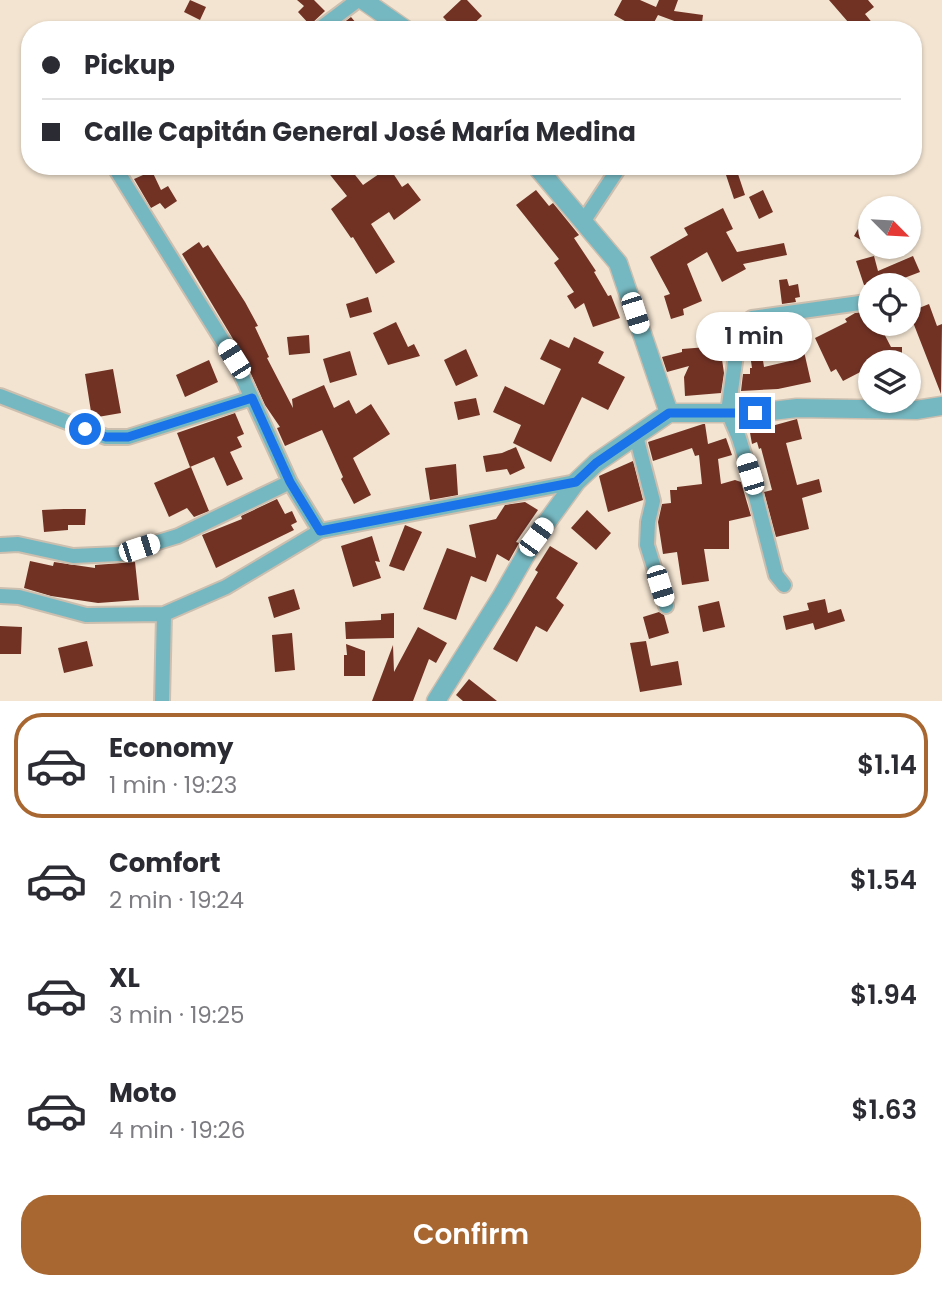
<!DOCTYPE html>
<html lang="en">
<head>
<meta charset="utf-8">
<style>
	:root { --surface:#fff; --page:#f2f2f3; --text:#2b2b33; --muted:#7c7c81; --line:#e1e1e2; --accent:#a86731 }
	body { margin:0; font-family:Poppins,sans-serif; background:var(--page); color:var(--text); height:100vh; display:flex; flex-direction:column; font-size:26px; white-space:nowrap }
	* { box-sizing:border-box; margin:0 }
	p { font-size:23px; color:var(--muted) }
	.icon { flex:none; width:38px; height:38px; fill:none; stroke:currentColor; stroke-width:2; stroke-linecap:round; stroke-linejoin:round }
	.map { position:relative; height:701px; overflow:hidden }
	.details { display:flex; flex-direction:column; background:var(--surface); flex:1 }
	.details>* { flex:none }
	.top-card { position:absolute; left:21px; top:21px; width:901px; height:154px; border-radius:28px; box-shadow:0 2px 5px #0004; display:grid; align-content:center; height:154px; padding:0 21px; background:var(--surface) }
	.needle { width:46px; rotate:114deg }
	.controls { position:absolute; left:858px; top:196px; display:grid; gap:14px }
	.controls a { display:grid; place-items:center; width:63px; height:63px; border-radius:50%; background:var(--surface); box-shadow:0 2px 5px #0004; font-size:35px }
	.end { position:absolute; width:32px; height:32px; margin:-16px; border:9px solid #1a73e8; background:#fff; box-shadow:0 0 0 4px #fff }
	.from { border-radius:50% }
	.bubble { position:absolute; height:49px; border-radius:24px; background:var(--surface); box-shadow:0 2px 5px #0004; font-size:23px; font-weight:600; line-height:49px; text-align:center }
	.car { position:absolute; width:21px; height:42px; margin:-21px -10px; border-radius:9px; box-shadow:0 0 5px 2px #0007; background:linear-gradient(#fff 24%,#345 0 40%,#fff 0 76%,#345 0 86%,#fff 0) }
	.top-card b { display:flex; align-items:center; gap:24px; height:66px; font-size:26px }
	.top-card b+b { border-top:2px solid var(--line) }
	.top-card i { width:18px; height:18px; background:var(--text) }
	ul { padding:12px 0 0; list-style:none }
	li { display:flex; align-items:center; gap:21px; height:105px; margin:0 14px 10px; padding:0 7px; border:4px solid transparent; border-radius:28px }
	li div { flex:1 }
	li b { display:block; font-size:26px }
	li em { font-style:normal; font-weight:600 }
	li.selected { border-color:var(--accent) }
	li>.icon { width:63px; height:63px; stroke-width:1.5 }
	.action { display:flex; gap:14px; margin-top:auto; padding:14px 21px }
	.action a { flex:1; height:80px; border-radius:28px; background:var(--accent); color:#fff; font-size:28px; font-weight:600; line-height:80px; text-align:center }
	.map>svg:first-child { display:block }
	.building { fill:#713224 }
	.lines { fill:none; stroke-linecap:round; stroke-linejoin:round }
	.minor-casing { stroke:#cdbfaf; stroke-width:18 }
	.tertiary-casing { stroke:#cdbfaf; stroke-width:21 }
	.minor { stroke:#76b8c1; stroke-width:14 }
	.tertiary { stroke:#76b8c1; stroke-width:18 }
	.route { stroke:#1a73e8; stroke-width:9 }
</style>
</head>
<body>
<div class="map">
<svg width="942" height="701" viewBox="0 0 942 701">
	<rect width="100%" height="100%" fill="#f3e4d1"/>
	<path class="building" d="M190,0L206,7L200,20L184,12Z
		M297,0H314L325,11L310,25L298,12L304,6Z
		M461,0H467L482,16L467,30H455L443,17Z
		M622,0H640L656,7L659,0H678L674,11L703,15L701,30L677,28V22L658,15L650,30H641L614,15Z
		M829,0H868L874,7L865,14L878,30H855Z
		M351,17L362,30H334Z
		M323,166H348L363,185L389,167L402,187L408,183L421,200L394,220L389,212L371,224L395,262L376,274L353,237L351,238L331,209L347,196Z
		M736,168L745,195L734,199L725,172Z
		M152,171L161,190L168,186L177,201L165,209L160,203L151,208L134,179Z
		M536,190L549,206L553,203L579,235L574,238L596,271L594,272L608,296L611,295L620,318L593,327L584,303L575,309L567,296L574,292L554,263L559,259L516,205Z
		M763,190L773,212L759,219L749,197Z
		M723,208L733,229L726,232L737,252L784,243L787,255L743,264L746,269L722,282L707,252L687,264L702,301L683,309L684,315L671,319L664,296L670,294L650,257L688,235L684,228Z
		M870,208V245L854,236Z
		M199,242L203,248L208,245L245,302L258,326L255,327L269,357L267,358L293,408L292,399L324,385L334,408L349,400L356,414L371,404L390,434L353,458L371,495L354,504L341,479L343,477L322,430L285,446L277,428L280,427L265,405L242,354L182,254Z
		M874,256L878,271L913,256L920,272L886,285H864L856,261Z
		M787,279L789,286L798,284L800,297L795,298L796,302L782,304L779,280Z
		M368,297L372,312L350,318L346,304Z
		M929,304L937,326L942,324L941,394L909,312Z
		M870,311V324H879L891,347H902V362H870V367L843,381L836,369L831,372L815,338L847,322L845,319L855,313Z
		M797,321L811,382L778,389L741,391L743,374H750V368H752L748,341L749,332L758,328L764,367L794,360L784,323Z
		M396,322L408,347L414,344L420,356L388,365L373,333Z
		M309,335L310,353L289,355L287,337Z
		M574,337L604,352L598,363L625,377L608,410L582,397L551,462L513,443L521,425L493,412L505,386L544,405L561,369L540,359L550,339L569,348Z
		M720,346L724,373L721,393L685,396L684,377L689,366L667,372L662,357L682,352V349Z
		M466,349L478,376L456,386L444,360Z
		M350,351L357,375L330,383L323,359Z
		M209,360L218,382L185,397L176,375Z
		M113,369L121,413L92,418L85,374Z
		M476,398L480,415L458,420L454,402Z
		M235,413L244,434L237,437L242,447L230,452L243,479L227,486L214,457L190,467L177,433Z
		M797,419L802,439L786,443L797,485L819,479L822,492L802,498L809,529L776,537L764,492L772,490L761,448L759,449L757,442L752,444L749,427L767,423L768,427Z
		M703,424H705L708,444L726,438L732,455L718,459L721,484L735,480L741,482L751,516L729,521V549H704L709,581L682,585L677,552L663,554L658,522L662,504L671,503L670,490H677V487L702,484L699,455L695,456L692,448L653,461L648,442Z
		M516,447L525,468L510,475L507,469L486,472L483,456L502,453Z
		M633,461L643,500L608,512L599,476Z
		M456,464L458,495L430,500L425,468Z
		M191,467L209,511L194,517L187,508L169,517L154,483Z
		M277,499L285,514L292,511L297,522L291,525L294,530L216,568L202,535L242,519L241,516Z
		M525,502L538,510L516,542L519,543L509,561L497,554L486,582L471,576L456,620L423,609L447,548L476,558L469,525L496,519L505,505Z
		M64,509H86L85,525H68V530L44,532L42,510Z
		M587,510L611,533L596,550L571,528Z
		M405,525L422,532L404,571L389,566Z
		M372,536L380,562L375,561L381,578L353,587L341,546Z
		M550,546L578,563L556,598L564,605L547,632L536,626L517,662L493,649L538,572L535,570Z
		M30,561L53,566L54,562L95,568V565L135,562L139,600L98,603L51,596L24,588Z
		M294,589L300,609L274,618L268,597Z
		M825,599L828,613L841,609L845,621L815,630L813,623L786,630L783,616L809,610L807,603Z
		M719,601L725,627L703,632L698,606Z
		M659,612L664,615L669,633L649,639L643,617Z
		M394,613V638L346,639L345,622L381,620V614Z
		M0,626L22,627L21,654H0Z
		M418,627L447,643L436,663L429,659L413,701H372L393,645L394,672Z
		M292,633L295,670L275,672L272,635Z
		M87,641L93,666L64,673L58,648Z
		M646,641L651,666L678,661L682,685L640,692L630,643Z
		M346,644L365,651V676H344V655H347Z
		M469,679L497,701H463L456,695Z"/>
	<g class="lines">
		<g class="minor-casing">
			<path id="minor" d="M318,30L358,0
				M114,166L234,359L290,482L320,531
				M583,222L620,166
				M0,396L106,437H128L252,398
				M636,436L653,501L648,522L647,545L666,606
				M0,545L18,544L73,556L119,554L178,536L290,482
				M784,585L776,575L750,474L739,438L728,412L740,326L752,318L867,302
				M0,596L19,597L86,615L164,614L226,587L320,531L576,482
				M162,701L164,614"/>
		</g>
		<g class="tertiary-casing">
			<path id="tertiary" d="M363,0L406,30
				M536,166L618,263L669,413
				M436,701L502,596L536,537L576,482L596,463L669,413H755L797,408L916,410L942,406"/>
		</g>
		<use href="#minor" class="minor"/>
		<use href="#tertiary" class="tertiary"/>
	</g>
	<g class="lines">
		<path class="route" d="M85,429L106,437H128L252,398L290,482L320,531L576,482L596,463L669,413H755"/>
	</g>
</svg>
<div class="controls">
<a><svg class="needle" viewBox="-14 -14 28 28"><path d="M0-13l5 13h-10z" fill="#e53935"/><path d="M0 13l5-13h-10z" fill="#7c7c81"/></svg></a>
<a><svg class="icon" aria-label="locate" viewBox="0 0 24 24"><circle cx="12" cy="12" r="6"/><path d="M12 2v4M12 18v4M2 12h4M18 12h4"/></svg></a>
<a><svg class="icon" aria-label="layers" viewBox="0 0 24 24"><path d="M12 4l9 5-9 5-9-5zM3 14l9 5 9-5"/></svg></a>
</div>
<i class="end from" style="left:85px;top:429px"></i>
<i class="end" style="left:755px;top:413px"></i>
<div class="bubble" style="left:696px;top:312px;width:116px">1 min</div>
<i class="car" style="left:635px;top:313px;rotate:162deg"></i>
<i class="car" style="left:234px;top:359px;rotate:328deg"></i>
<i class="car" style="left:750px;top:474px;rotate:343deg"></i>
<i class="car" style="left:536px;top:537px;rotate:36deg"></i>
<i class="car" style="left:139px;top:548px;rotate:72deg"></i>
<i class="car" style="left:660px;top:586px;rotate:163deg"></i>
<div class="top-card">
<b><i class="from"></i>Pickup</b>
<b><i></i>Calle Capitán General José María Medina</b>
</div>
</div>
<section class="details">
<ul>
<li class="selected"><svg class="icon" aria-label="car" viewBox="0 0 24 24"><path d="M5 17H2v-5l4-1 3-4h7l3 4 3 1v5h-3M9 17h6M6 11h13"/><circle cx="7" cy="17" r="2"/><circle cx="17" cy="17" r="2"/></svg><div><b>Economy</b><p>1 min · 19:23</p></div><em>$1.14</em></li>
<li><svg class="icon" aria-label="car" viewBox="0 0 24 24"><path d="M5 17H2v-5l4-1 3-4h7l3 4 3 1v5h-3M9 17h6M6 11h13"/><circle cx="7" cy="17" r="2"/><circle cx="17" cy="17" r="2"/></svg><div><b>Comfort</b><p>2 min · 19:24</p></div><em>$1.54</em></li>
<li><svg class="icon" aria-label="car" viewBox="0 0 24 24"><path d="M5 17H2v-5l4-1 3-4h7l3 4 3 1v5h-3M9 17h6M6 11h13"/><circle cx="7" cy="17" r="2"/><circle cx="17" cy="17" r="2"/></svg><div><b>XL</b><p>3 min · 19:25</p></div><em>$1.94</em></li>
<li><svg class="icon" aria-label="car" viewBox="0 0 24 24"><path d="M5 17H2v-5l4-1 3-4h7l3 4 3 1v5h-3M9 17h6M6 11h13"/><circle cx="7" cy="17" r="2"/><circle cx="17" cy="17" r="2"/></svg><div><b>Moto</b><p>4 min · 19:26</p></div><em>$1.63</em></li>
</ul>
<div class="action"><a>Confirm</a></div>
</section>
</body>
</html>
